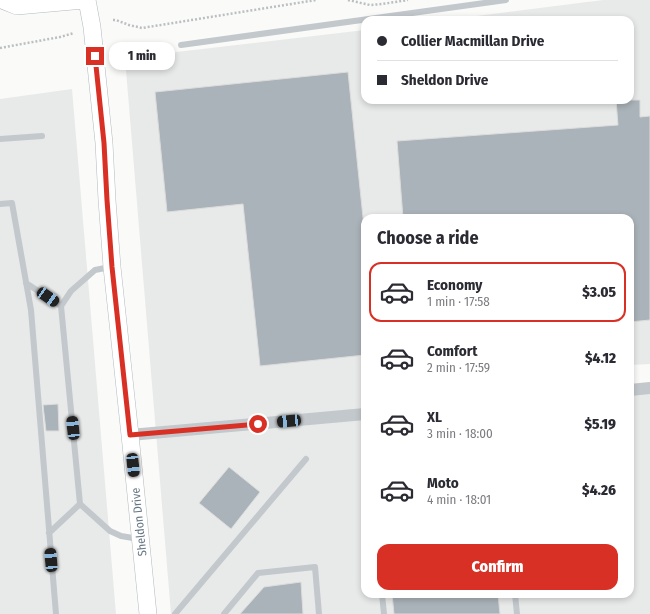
<!DOCTYPE html>
<html lang="en">
<head>
<meta charset="utf-8">
<style>
	:root { --surface:#fff; --page:#f7f7f7; --text:#2b2b33; --muted:#7c7c81; --line:#e1e1e2; --accent:#d93025 }
	body { margin:0; font-family:"Fira Sans Condensed",sans-serif; background:var(--page); color:var(--text); height:100vh; display:flex; flex-direction:column; font-size:15px; white-space:nowrap }
	* { box-sizing:border-box; margin:0 }
	p { font-size:13px; color:var(--muted) }
	.icon { flex:none; width:22px; height:22px; fill:none; stroke:currentColor; stroke-width:2; stroke-linecap:round; stroke-linejoin:round }
	.map { position:relative; flex:1; overflow:hidden }
	.details { position:absolute; left:361px; top:214px; width:273px; height:384px; display:flex; flex-direction:column; background:var(--surface); border-radius:12px; box-shadow:0 2px 6px #0003 }
	.details>* { flex:none }
	.banner { position:absolute; left:361px; top:16px; width:273px; height:88px; border-radius:12px; box-shadow:0 2px 6px #0003; display:grid; align-content:center; height:88px; padding:0 16px; background:var(--surface) }
	.end { position:absolute; width:18px; height:18px; margin:-9px; border:5px solid #d93025; background:#fff; box-shadow:0 0 0 2px #fff }
	.from { border-radius:50% }
	.bubble { position:absolute; height:28px; border-radius:12px; background:var(--surface); box-shadow:0 2px 6px #0003; font-size:13px; font-weight:800; line-height:28px; text-align:center }
	.car { position:absolute; width:12px; height:24px; margin:-12px -6px; border-radius:5px; box-shadow:0 0 3px 1px #0007; background:linear-gradient(#222 24%,#8ab4d8 0 40%,#222 0 76%,#8ab4d8 0 86%,#222 0) }
	.banner b { display:flex; align-items:center; gap:14px; height:38px; font-size:15px }
	.banner b+b { border-top:1px solid var(--line) }
	.banner i { width:10px; height:10px; background:var(--text) }
	ul { padding:0; list-style:none }
	li { display:flex; align-items:center; gap:12px; height:60px; margin:0 8px 6px; padding:0 8px; border:2px solid transparent; border-radius:12px }
	li div { flex:1 }
	li b { display:block; font-size:15px }
	li em { font-style:normal; font-weight:800 }
	li.current { border-color:var(--accent) }
	li>.icon { width:36px; height:36px; stroke-width:1.5 }
	h2 { padding:0 16px; font-size:18px; line-height:48px }
	.action { display:flex; gap:8px; margin-top:auto; padding:8px 16px }
	.action a { flex:1; height:46px; border-radius:12px; background:var(--accent); color:#fff; font-size:16px; font-weight:800; line-height:46px; text-align:center }
	.map>svg:first-child { display:block }
	.built { fill:#e8e9e9 }
	.building { fill:#aab3b9; stroke:#dcdcda }
	.lines { fill:none; stroke-linecap:round; stroke-linejoin:round }
	.secondary-casing { stroke:#b3babf; stroke-width:18 }
	.path { stroke:#bbbfc2; stroke-width:2.5; stroke-dasharray:2 2; stroke-linecap:butt }
	.lane { stroke:#c3c8cc; stroke-width:6 }
	.street { stroke:#c3c8cc; stroke-width:12 }
	.secondary { stroke:#fff; stroke-width:17 }
	.route { stroke:#d93025; stroke-width:5 }
	.labels { text-anchor:middle; stroke-width:4; stroke-linejoin:round; paint-order:stroke }
	.street-label { font-size:12px; fill:#657683; stroke:#fff }
</style>
</head>
<body>
<div class="map">
<svg width="650" height="614" viewBox="0 0 650 614">
	<rect width="100%" height="100%" fill="#fafaf8"/>
	<path class="built" d="M603,0H650V364L630,365V218H365V594H630V393L650,391V614H171L125,58L365,30V100H630V20H445Z
		M72,89L116,614H0V99Z"/>
	<path class="building" d="M348,72L365,237V355L260,366L243,204L167,212L155,92Z
		M616,100H640V117L650,116V320L630,322V218H403L397,141L618,125Z
		M58,404L59,431H46L43,405Z
		M229,467L260,492L231,529L199,503Z
		M301,582L303,614H240L264,587Z
		M392,594H498L500,614H394Z"/>
	<g class="lines">
		<g class="secondary-casing">
			<path id="secondary" d="M2,0L17,6L84,0
				M87,0L92,27L104,143L107,200L112,267L130,435L148,614"/>
		</g>
		<path class="path" d="M348,0L370,5L382,4L408,0
			M113,20H116L129,25L142,28L316,0
			M0,48L60,37L74,33"/>
		<path class="lane" d="M181,45L506,0
			M0,139L42,136
			M0,204L12,203L31,310L56,614
			M110,267L95,270L71,291L61,306L80,504L110,531L121,536L139,539
			M26,283L61,306
			M49,533L80,504
			M382,594L384,614
			M515,594L517,614
			M175,614L306,459
			M224,614L258,573L315,567L319,614"/>
		<path class="street" d="M630,390L650,388
			M130,435L365,414"/>
		<use href="#secondary" class="secondary"/>
	</g>
	<g class="lines">
		<path class="route" d="M95,56L104,143L107,200L112,267L130,435L258,424"/>
	</g>
	<g class="labels">
		<g class="street-label">
			<text transform="translate(139 522) rotate(-96)" y="4">Sheldon Drive</text>
		</g>
	</g>
</svg>
<i class="end from" style="left:258px;top:424px"></i>
<i class="end" style="left:95px;top:56px"></i>
<div class="bubble" style="left:109px;top:42px;width:66px">1 min</div>
<i class="car" style="left:48px;top:297px;rotate:124deg"></i>
<i class="car" style="left:289px;top:421px;rotate:265deg"></i>
<i class="car" style="left:73px;top:428px;rotate:354deg"></i>
<i class="car" style="left:133px;top:465px;rotate:174deg"></i>
<i class="car" style="left:51px;top:560px;rotate:355deg"></i>
<div class="banner">
<b><i class="from"></i>Collier Macmillan Drive</b>
<b><i></i>Sheldon Drive</b>
</div>
<section class="details">
<h2>Choose a ride</h2>
<ul>
<li class="current"><svg class="icon" aria-label="car" viewBox="0 0 24 24"><path d="M5 17H2v-5l4-1 3-4h7l3 4 3 1v5h-3M9 17h6M6 11h13"/><circle cx="7" cy="17" r="2"/><circle cx="17" cy="17" r="2"/></svg><div><b>Economy</b><p>1 min · 17:58</p></div><em>$3.05</em></li>
<li><svg class="icon" aria-label="car" viewBox="0 0 24 24"><path d="M5 17H2v-5l4-1 3-4h7l3 4 3 1v5h-3M9 17h6M6 11h13"/><circle cx="7" cy="17" r="2"/><circle cx="17" cy="17" r="2"/></svg><div><b>Comfort</b><p>2 min · 17:59</p></div><em>$4.12</em></li>
<li><svg class="icon" aria-label="car" viewBox="0 0 24 24"><path d="M5 17H2v-5l4-1 3-4h7l3 4 3 1v5h-3M9 17h6M6 11h13"/><circle cx="7" cy="17" r="2"/><circle cx="17" cy="17" r="2"/></svg><div><b>XL</b><p>3 min · 18:00</p></div><em>$5.19</em></li>
<li><svg class="icon" aria-label="car" viewBox="0 0 24 24"><path d="M5 17H2v-5l4-1 3-4h7l3 4 3 1v5h-3M9 17h6M6 11h13"/><circle cx="7" cy="17" r="2"/><circle cx="17" cy="17" r="2"/></svg><div><b>Moto</b><p>4 min · 18:01</p></div><em>$4.26</em></li>
</ul>
<div class="action"><a>Confirm</a></div>
</section>
</div>
</body>
</html>
